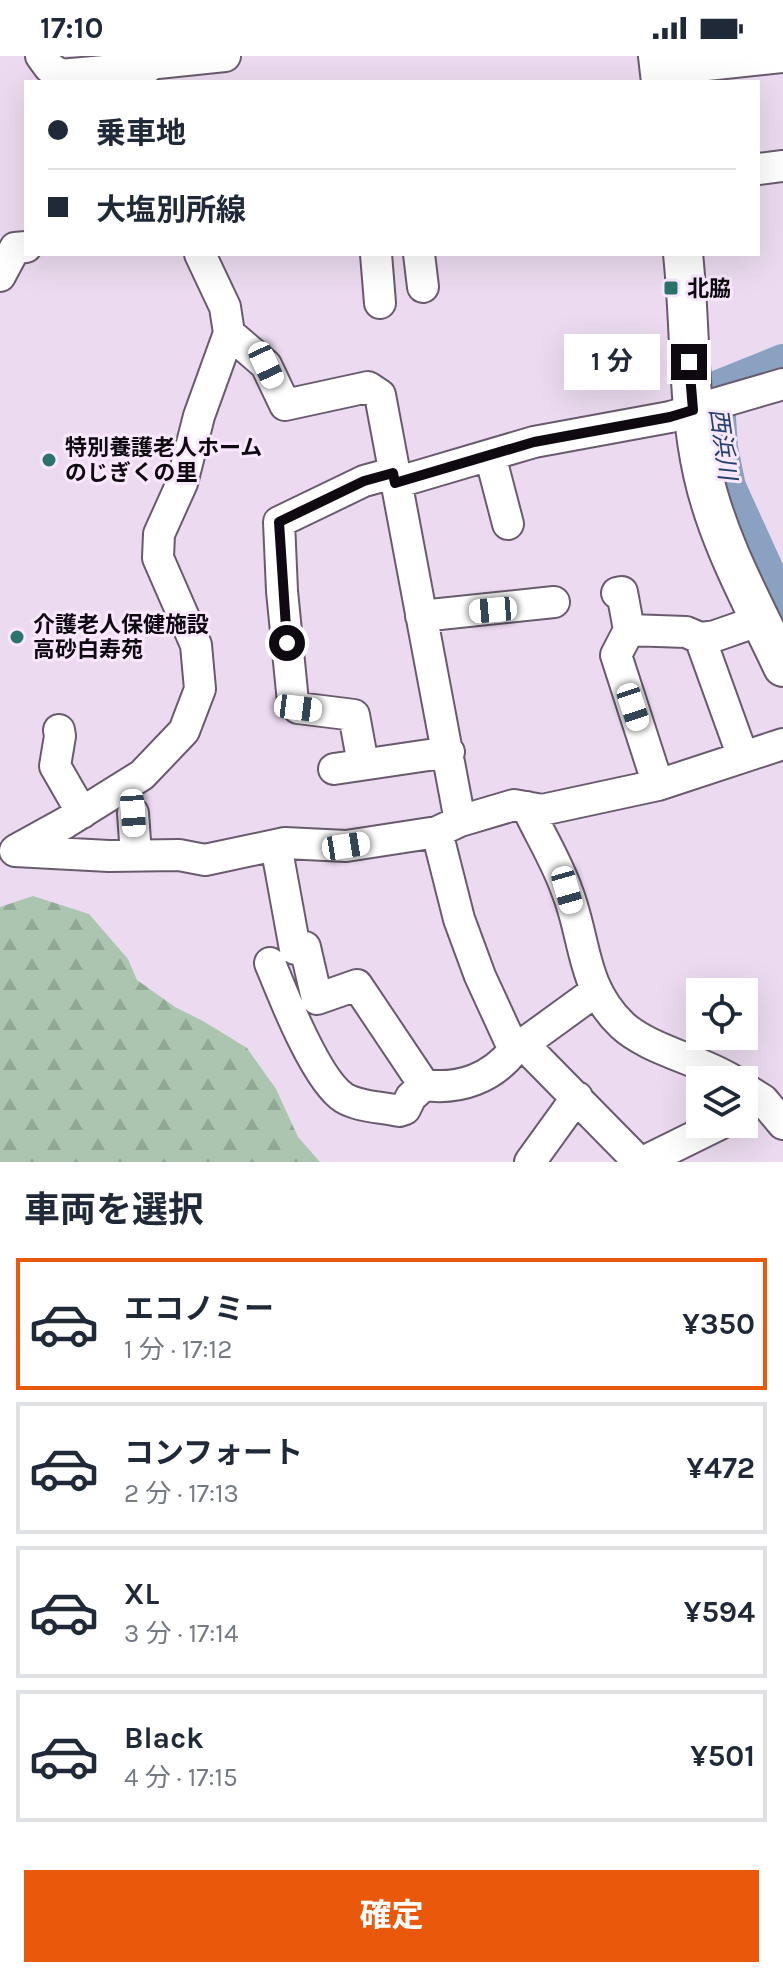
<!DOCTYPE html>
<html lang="ja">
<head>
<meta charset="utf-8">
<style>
	:root { --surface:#fff; --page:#f2f2f3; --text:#1f2937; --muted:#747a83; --line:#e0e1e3; --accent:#ea580c }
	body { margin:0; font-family:Karla,"Noto Sans JP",sans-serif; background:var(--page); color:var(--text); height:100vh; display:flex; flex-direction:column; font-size:30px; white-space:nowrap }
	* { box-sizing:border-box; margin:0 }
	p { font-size:26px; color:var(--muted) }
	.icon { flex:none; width:44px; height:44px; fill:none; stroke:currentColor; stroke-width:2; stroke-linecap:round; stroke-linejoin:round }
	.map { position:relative; height:1106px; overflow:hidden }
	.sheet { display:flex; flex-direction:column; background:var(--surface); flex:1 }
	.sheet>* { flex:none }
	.hud { position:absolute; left:24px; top:24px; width:736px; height:176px; border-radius:0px; box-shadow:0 8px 32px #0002; display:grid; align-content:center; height:176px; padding:0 24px; background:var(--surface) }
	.buttons { position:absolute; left:686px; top:922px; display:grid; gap:16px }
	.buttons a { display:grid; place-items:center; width:72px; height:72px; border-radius:0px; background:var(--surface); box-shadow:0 8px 32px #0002; font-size:40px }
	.end { position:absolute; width:36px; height:36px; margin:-18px; border:10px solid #0f0a11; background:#fff; box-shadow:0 0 0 4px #fff }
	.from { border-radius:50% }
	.bubble { position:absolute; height:56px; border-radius:0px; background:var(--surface); box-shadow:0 8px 32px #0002; font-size:26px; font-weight:700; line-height:56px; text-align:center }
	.car { position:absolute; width:24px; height:48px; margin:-24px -12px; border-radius:10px; box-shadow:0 0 6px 2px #0007; background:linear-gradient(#fff 24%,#345 0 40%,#fff 0 76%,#345 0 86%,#fff 0) }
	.hud b { display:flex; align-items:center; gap:28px; height:76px; font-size:30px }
	.hud b+b { border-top:2px solid var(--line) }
	.hud i { width:20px; height:20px; background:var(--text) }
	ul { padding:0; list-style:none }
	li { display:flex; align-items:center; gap:24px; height:132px; margin:0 16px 12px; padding:0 8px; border:4px solid var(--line); border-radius:0px }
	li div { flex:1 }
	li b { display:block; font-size:30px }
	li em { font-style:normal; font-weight:700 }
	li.active { border-color:var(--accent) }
	li>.icon { width:72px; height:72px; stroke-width:1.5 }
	h2 { padding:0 24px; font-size:36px; line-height:96px }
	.cta { display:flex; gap:16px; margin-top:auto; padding:16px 24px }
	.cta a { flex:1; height:92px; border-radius:0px; background:var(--accent); color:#fff; font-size:32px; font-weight:700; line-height:92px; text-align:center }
	.status { display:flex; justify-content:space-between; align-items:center; height:56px; padding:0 40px; background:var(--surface); direction:ltr }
	.status svg { height:22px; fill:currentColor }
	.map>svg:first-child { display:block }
	.forest { fill:url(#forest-firs) }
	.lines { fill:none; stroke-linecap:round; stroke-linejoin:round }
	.river { stroke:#8aa1c1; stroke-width:36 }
	.minor-casing { stroke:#695b6d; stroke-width:34 }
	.major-casing { stroke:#695b6d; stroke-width:42 }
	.minor { stroke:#fff; stroke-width:30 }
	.major { stroke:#fff; stroke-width:38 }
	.route { stroke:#0f0a11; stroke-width:10 }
	.poi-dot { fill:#2b736d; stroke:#f9e8fd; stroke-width:3 }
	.labels { text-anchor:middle; stroke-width:6; stroke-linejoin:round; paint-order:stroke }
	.poi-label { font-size:22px; font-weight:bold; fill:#0f0a11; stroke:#f9e8fd; text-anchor:start }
	.water-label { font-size:24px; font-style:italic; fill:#21406c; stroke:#f9e8fd }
</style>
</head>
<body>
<div class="status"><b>17:10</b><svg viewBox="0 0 49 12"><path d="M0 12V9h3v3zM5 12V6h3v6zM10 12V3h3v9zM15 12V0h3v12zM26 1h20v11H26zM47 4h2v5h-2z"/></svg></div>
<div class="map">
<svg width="783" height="1106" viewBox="0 0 783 1106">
	<defs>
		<pattern id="forest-firs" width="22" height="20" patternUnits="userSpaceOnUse" patternTransform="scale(2)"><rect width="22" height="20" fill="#abc5b0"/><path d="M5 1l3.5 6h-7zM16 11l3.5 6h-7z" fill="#92a896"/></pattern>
	</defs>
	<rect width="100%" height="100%" fill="#ecdbf0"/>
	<path class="forest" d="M33,840L89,858L128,903L137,924L175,951L203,965L247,992L276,1033L298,1081L320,1106H0V851Z"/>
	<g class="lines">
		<path class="river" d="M783,306L716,333L720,392L728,431L783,552"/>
		<g class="minor-casing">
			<path id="minor" d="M41,0L49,11L60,19L148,11
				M148,8L225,0
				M660,14L783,1
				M758,113L783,110
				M376,198L380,247
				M419,198L423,231
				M0,220L15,192L26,191
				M229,277L266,309L285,349L368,331L380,339L460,765
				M490,399L508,468
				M395,427L534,386L670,361L783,328
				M617,537L622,536L629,574L616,599L658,729
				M421,560L554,546
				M629,574L686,576L700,582L743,701
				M700,582L715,580L761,564
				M59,674L60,680L55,710L82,757
				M363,708L354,659L298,652L293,646L282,535L279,466L364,425L393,417
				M334,713L449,696
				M527,751C540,779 557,806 567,835C586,883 581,930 622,969C647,993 700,1004 732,1024
				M133,757L136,799
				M437,776L459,863L480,920L514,994L523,988L639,1106
				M276,789L295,893L305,891L317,943L357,929L424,1029C460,1034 492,1022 514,994
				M16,794L65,767L142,719L184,675L200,633L196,589L158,502L159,478L182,427L199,360L229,277L225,251L200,198
				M15,795L109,800L179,799L205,804L285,787L346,790L437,776L460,765L514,749L542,754L658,729L783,688
				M270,907C283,939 316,1024 344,1042C359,1051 382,1051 399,1055L405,1053L411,1041L424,1029
				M523,988L596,935
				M744,1032L763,1044L783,1068
				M530,1106L577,1041
				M643,1106L720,1068"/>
		</g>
		<g class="major-casing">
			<path id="major" d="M658,0L661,26
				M683,198C691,272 687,346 703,418C718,486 754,549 783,611"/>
		</g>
		<use href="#minor" class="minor"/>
		<use href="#major" class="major"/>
	</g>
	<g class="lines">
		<path class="route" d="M287,587L279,466L364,425L393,417L395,427L534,386L670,361L693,354L689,306"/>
	</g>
	<g class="poi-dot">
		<rect x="663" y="224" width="16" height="16" rx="4"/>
		<circle cx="49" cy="404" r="8"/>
		<circle cx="17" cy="581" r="8"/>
	</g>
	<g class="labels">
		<g class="poi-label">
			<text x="687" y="240">北脇</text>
			<text x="65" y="399">特別養護老人ホーム<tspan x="65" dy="25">のじぎくの里</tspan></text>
			<text x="33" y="576">介護老人保健施設<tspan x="33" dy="25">高砂白寿苑</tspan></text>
		</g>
		<g class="water-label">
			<text transform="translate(723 388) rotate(82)" y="8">西浜川</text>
		</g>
	</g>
</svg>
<div class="buttons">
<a><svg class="icon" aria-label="locate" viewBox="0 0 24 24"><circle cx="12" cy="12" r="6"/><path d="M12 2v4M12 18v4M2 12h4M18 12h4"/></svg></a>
<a><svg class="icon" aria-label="layers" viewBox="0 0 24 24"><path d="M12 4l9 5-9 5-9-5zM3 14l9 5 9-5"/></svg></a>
</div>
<i class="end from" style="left:287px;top:587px"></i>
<i class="end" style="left:689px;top:306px"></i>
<div class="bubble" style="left:564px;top:278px;width:96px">1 分</div>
<i class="car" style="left:266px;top:309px;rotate:155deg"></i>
<i class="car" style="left:493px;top:554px;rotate:265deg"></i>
<i class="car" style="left:633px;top:651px;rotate:162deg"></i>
<i class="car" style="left:298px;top:652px;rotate:97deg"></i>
<i class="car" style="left:133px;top:757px;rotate:176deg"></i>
<i class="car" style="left:346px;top:790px;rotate:81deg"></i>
<i class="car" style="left:567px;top:834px;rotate:164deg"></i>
<div class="hud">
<b><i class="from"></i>乗車地</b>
<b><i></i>大塩別所線</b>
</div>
</div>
<section class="sheet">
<h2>車両を選択</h2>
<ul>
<li class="active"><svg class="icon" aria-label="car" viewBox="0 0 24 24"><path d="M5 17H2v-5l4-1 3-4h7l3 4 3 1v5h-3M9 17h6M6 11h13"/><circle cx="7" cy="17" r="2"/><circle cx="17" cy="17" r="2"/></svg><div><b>エコノミー</b><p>1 分 · 17:12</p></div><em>¥350</em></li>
<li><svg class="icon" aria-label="car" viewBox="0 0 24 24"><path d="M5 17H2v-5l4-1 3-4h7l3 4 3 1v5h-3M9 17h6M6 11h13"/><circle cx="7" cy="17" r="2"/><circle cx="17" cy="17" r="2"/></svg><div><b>コンフォート</b><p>2 分 · 17:13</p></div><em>¥472</em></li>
<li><svg class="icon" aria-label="car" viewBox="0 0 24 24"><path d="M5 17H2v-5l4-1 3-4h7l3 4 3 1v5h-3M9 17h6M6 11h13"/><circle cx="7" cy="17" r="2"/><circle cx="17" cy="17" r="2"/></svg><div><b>XL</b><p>3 分 · 17:14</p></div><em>¥594</em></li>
<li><svg class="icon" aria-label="car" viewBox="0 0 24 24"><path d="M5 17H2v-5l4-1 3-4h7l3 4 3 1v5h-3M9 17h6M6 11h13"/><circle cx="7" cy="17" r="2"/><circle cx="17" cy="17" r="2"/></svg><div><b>Black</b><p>4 分 · 17:15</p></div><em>¥501</em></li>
</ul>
<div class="cta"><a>確定</a></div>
</section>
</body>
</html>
